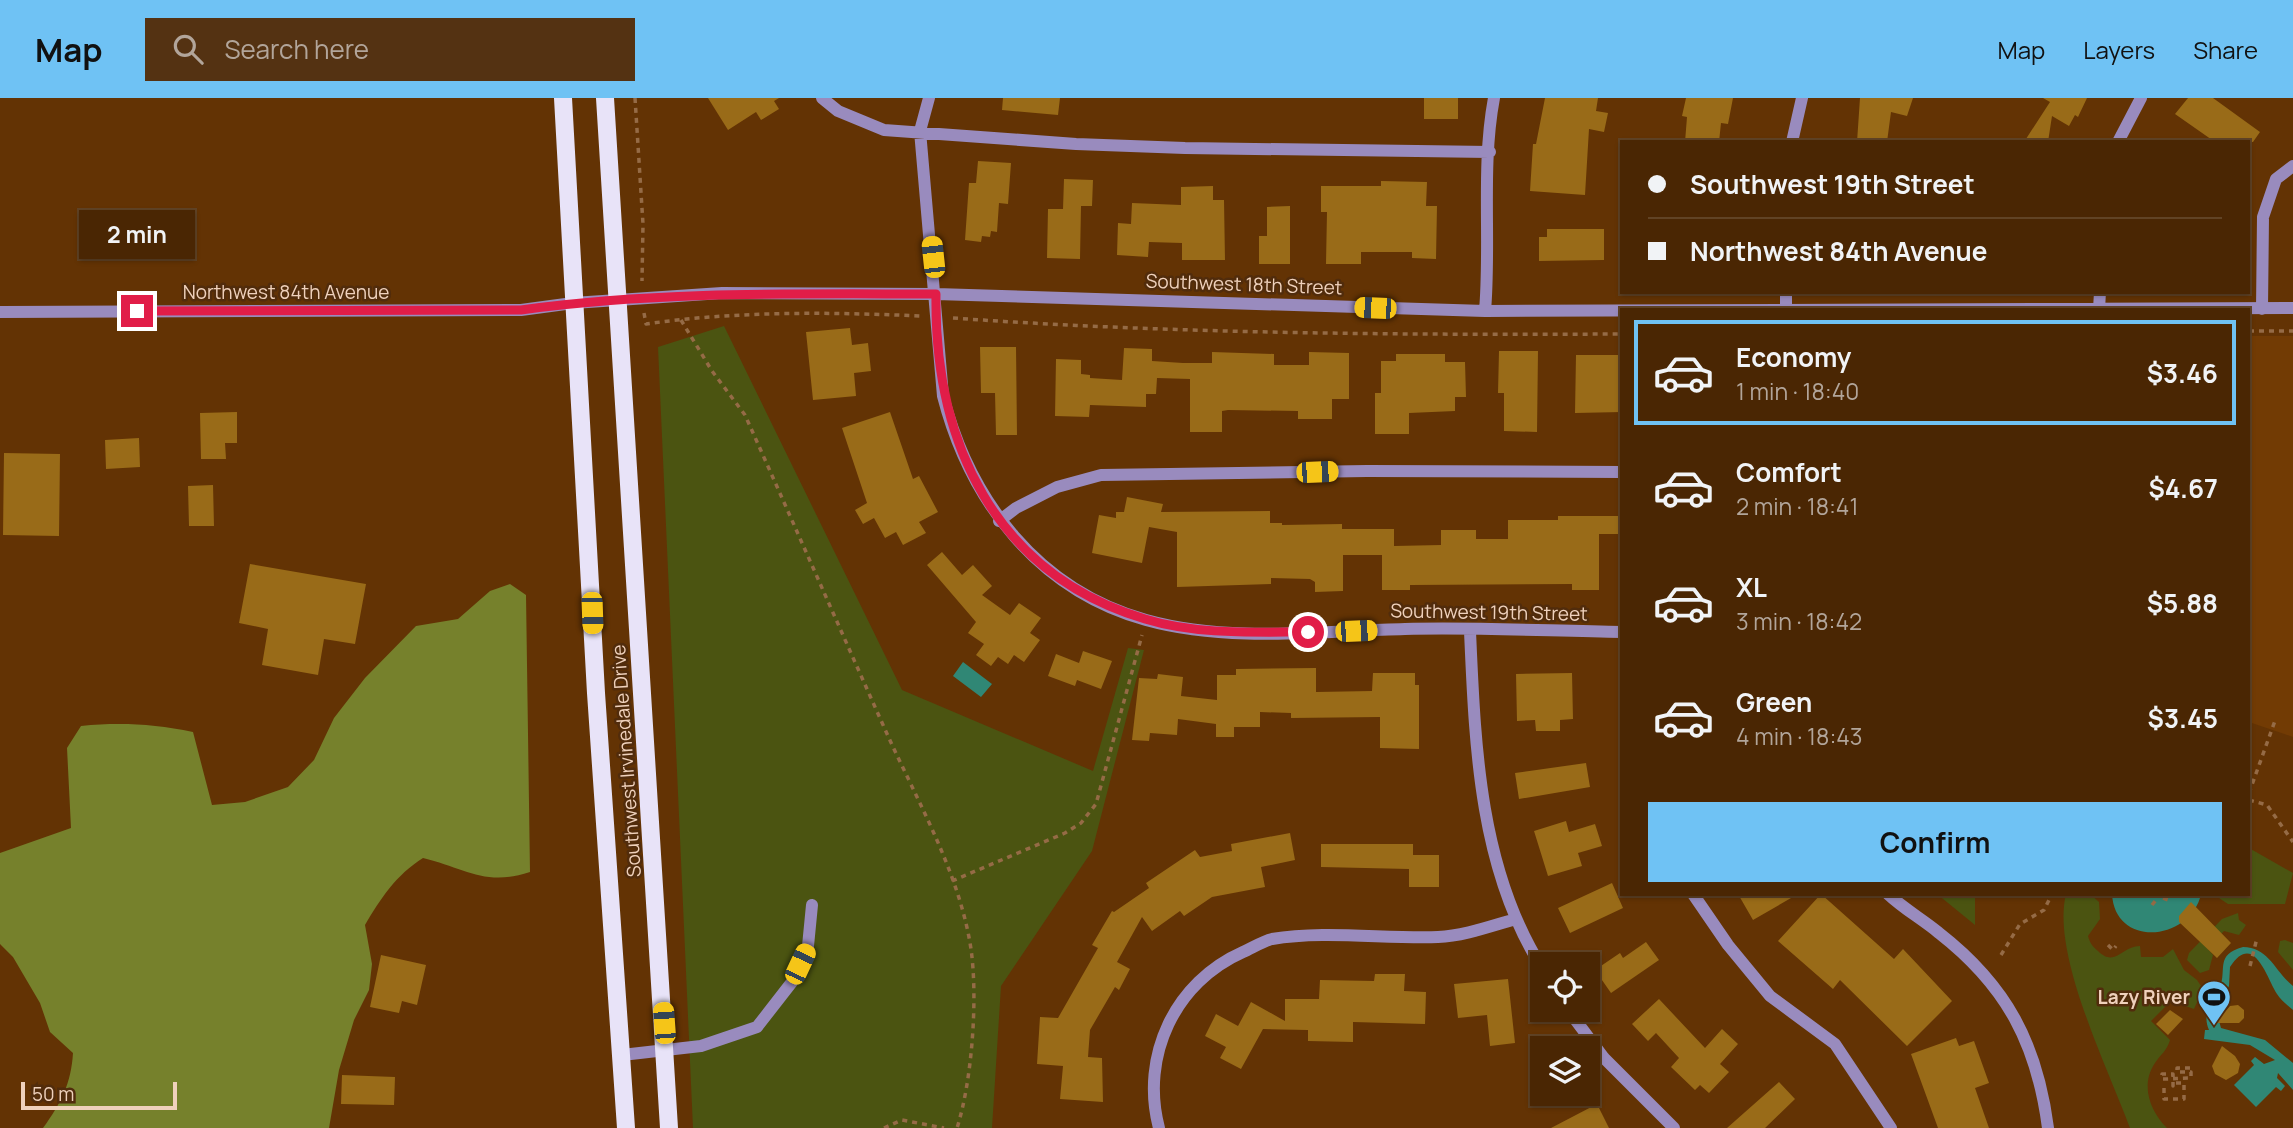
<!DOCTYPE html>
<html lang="en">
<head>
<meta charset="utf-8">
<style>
	:root { --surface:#4a2603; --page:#543212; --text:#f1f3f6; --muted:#b2a59a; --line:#614325; --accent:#6fc2f4 }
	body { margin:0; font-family:Manrope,sans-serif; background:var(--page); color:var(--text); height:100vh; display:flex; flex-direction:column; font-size:26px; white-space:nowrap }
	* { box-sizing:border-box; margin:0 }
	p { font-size:23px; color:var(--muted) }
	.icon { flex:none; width:38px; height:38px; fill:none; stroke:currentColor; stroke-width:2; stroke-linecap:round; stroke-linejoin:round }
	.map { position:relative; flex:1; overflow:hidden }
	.panel { position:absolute; left:1620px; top:210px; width:630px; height:588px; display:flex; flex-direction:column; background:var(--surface); border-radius:0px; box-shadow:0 2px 5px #0004,0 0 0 2px var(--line) }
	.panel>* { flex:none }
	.guide { position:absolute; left:1620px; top:42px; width:630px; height:154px; border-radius:0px; box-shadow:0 2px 5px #0004,0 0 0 2px var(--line); display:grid; align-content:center; height:154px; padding:0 28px; background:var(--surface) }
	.fabs { position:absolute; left:1530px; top:854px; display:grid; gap:14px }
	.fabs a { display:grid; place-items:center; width:70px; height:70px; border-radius:0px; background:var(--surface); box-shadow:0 2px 5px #0004,0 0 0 2px var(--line); font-size:35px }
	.scale { position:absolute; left:21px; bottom:18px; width:156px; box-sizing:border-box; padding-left:7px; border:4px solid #efd1bc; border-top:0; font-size:19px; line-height:24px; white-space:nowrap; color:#efd1bc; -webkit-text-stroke:5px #512c0c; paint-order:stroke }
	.end { position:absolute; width:32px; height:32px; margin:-16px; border:9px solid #e11d48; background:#fff; box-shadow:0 0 0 4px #fff }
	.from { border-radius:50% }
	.bubble { position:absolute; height:49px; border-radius:0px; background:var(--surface); box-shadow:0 2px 5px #0004,0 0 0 2px var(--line); font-size:23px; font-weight:700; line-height:49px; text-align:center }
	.car { position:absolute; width:21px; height:42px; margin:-21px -10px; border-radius:9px; box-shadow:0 0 5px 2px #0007; background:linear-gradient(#f5c518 24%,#345 0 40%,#f5c518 0 76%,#345 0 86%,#f5c518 0) }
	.guide b { display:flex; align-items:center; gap:24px; height:66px; font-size:26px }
	.guide b+b { border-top:2px solid var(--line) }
	.guide i { width:18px; height:18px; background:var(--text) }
	ul { padding:12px 0 0; list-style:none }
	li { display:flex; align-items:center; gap:21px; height:105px; margin:0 14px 10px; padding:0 14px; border:4px solid transparent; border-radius:0px }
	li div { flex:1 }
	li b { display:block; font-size:26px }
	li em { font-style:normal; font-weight:700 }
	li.selected { border-color:var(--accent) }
	li>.icon { width:63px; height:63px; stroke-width:1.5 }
	.cta { display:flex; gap:14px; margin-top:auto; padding:14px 28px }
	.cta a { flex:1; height:80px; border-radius:0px; background:var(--accent); color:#111; font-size:28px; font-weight:700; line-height:80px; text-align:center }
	header { display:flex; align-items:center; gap:42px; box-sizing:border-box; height:98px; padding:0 35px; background:var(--accent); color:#111 }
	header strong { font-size:33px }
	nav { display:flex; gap:38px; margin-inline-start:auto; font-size:24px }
	.search { width:490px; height:63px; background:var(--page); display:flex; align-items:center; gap:18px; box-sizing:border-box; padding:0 24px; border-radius:0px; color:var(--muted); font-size:26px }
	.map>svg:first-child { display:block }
	.built { fill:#723b04 }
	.green { fill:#4b5411 }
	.forest { fill:#76812c }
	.water { fill:#308775 }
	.building { fill:#996b18 }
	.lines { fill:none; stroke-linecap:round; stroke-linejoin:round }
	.path { stroke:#956b46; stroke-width:3.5; stroke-dasharray:5 5; stroke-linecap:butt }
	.minor { stroke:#998bbe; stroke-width:12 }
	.major { stroke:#e8e3f8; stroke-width:18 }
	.route { stroke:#e11d48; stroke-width:9 }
	.labels { text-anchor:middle; stroke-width:5; stroke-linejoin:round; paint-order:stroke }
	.street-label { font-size:19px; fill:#efd1bc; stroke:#512c0c }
	.poi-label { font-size:19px; font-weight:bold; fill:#efd1bc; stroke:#512c0c; text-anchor:end }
</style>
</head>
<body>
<header>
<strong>Map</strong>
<div class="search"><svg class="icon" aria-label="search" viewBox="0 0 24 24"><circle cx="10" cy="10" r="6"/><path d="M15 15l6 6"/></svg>Search here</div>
<nav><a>Map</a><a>Layers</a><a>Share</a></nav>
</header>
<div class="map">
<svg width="2293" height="1030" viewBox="0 0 2293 1030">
	<rect width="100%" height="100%" fill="#633304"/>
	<path class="built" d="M2249,238H2293V639L2249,624Z"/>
	<path class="green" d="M724,228L902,592L1093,673L1128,550L1144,552L1092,753L1001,888L992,1030H693L658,249Z
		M2249,750L2293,775L2285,806H2228L2219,800L2223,796H2249Z
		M1937,796H1975V827Z
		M2066,796H2090L2099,804L2100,821L2088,838C2090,845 2092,848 2098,853C2115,870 2122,848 2140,848L2141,859H2163L2173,851L2184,872L2197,882L2203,891L2194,911L2171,903L2151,923L2170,942C2167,953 2160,957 2155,965C2140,987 2150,1013 2167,1030H2130C2108,970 2051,856 2066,796Z
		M2238,815L2239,822L2246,827L2239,837L2224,833L2207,850L2213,857L2209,872L2200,875L2187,862L2189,855L2222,821Z
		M2285,842L2293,845V872L2278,854L2280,843Z"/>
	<path class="forest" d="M510,486L526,497L530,774C485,789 465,770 423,760C396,777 381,800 365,827L372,866L369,892L354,922L339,972L329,1030H43C61,1005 71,986 73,955L50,934L40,905L13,859L0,846V755L71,730L67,650L81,628C120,624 154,626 193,634L212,707L245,704L288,689L314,662L334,620L365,580L416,528L458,521L490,493Z"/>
	<path class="water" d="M963,564L992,586L981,599L953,578Z
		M2112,796H2201C2191,843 2115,851 2112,796Z
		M2243,849C2269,849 2275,874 2293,888V912C2287,907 2281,902 2277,896C2267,881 2254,832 2230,869L2229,888L2216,912L2221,930L2265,942L2293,965V992L2278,975L2277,980L2285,988L2281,993L2276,989L2256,1009L2234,987L2254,967L2251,963L2255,959L2264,966L2275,962L2250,947L2204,941L2205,932H2209C2201,914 2214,905 2220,890C2227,870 2215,857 2243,849Z"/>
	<path class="building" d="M708,0H779L774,3L779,11L761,22L756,14L728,32Z
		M1003,0H1060L1058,17L1002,12Z
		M1424,0H1458V21H1424Z
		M1545,0H1598L1596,13L1608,15L1604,34L1589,31L1585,97L1530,93L1533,46H1536Z
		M1686,0H1733L1728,26L1721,25L1719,44H1685L1687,19L1682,18Z
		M1860,0H1913L1907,18L1891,14L1887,44H1857Z
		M2043,0H2087L2078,19L2075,17L2069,28L2052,18L2048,44H2024L2050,4Z
		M2188,0H2213L2260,34L2253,44H2215L2175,16Z
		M978,63L1011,65L1008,106L999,105L997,134L991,133L990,139L982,138L981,144L965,142L969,85H976Z
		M1064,81L1093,82L1092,108H1081L1080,161L1047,160L1048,111H1063Z
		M1381,83L1427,84L1426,108H1437L1436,161L1412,160V154H1361V166H1326L1327,114H1321V88H1381Z
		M1213,88V102H1224L1225,162H1182V145L1149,144L1148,159L1117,157L1118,125L1131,126L1132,105L1181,107V89Z
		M1290,108V166H1259V138H1267V109Z
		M1547,131H1604V162L1539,163V139H1547Z
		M850,230L852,247L868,245L871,273L854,275L856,298L813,302L806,234Z
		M980,249H1016L1017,337H996L995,295H981Z
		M1124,250L1152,251V263L1183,265H1212V254L1274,256V267H1309V254L1349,255V301H1332V321H1298V313L1228,312L1222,313V334H1190V281L1157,280L1156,296H1146V309L1090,307L1089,319L1055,318L1056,261L1081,262V276L1090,277V280L1122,282Z
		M1499,253H1538L1537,334L1504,333V295H1498Z
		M1396,256H1445V264H1465L1466,299H1455V313L1409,315V336H1375V295H1381V263H1396Z
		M1576,257H1622V314L1575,315Z
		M237,314V345H225L226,361H201L200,315Z
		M890,314L913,381L919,378L938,414L919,424L926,435L903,447L896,434L885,440L874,420L863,426L855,412L867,405L842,330Z
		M139,340L140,369L106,371L105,342Z
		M4,355L60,356L59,438L3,437Z
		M213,387L214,428H189L188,388Z
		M1127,399L1163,406L1161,414L1270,413V425H1282V427L1342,426V431H1394V448L1441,447V432H1476V441H1508V422H1558V418H1622V436H1599V492H1572V486L1410,487V492H1382V457H1343V493L1315,494V484L1310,481L1271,480V486L1177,489V434L1149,429L1142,465L1092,455L1099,417L1116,420V414H1124Z
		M942,454L962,477L973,467L992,488L982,497L1010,517L1019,505L1041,520L1030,535L1040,542L1024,564L1014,557L1008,566L998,559L991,568L976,557L984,546L968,535L976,524L927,467Z
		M250,466L366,486L355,546L324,541L318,577L262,567L268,531L239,525Z
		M1083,553L1112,563L1101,591L1077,582L1075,588L1048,578L1056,556L1079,565Z
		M1316,570V594L1372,593L1373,575H1415V587H1419V651L1380,650V619L1291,620V615L1260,614V629H1234V639H1216V626L1178,621L1177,637L1150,635L1149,643L1132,642L1139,580L1157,581L1158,576L1183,579L1181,598L1217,602V577H1236V571Z
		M1572,575L1573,621L1560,622V633H1536L1535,622L1517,623L1516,576Z
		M1586,665L1590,689L1519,701L1515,675Z
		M1566,723L1569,734L1595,726L1602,748L1578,755L1582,768L1548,778L1534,733Z
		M1290,735L1295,762L1261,769L1265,789L1212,799L1184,818L1180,813L1152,833L1142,819L1117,864L1130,871L1119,892L1115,889L1090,932L1088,959L1102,960L1103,1004L1060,1001L1063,968L1037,966L1040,919L1058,920L1098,850L1092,847L1112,813L1114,814L1149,790L1146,785L1195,752L1200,759L1232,753L1231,746Z
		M1321,746H1413V757H1439V789H1409V771L1321,769Z
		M1612,785L1623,810L1570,835L1558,810Z
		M1738,796H1798L1753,822Z
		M1821,796L1894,861L1903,851L1952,903L1907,948L1840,882L1833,891L1778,843Z
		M2191,804L2231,845L2217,860L2179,824V818Z
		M1646,844L1659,862L1611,895L1595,872L1620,855L1623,860Z
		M381,857L426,867L417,907L402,903L399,915L370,909Z
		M1375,876H1405L1404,893L1426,894L1425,926L1353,924V944L1308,943V932L1263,931L1241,971L1220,960L1226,949L1205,938L1216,916L1238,928L1251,904L1285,923V901H1319L1320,882L1374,883Z
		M1508,881L1515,945L1490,948L1487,917L1458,920L1454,886Z
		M1659,901L1705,950L1722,931L1738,946L1720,966L1729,974L1709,995L1700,987L1695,992L1671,969L1679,960L1656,935L1648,943L1632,926Z
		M2238,907L2244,912V920L2239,925H2215L2230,908Z
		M2170,912L2183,921L2168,937L2156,926Z
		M1956,940L1959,948L1974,943L1989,985L1975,990L1989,1030H1938L1911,956Z
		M2222,948L2235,958L2240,966L2238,975L2226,982L2215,976L2212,968Z
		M342,977L395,979L394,1007L341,1006Z
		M1779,984L1795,1001L1765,1030H1727Z
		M1597,1006L1609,1030H1551Z"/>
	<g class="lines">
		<path class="path" d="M635,0L643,126L642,183
			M644,215L646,226C736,213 829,214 921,218
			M953,220C1176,236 1399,237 1622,236
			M681,222L712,273L745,317C793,424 840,531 888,638C919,706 960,777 971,851C978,901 972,983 957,1030
			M2249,233H2293
			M2249,695L2276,620
			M2249,702L2267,707L2293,744
			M952,783L1065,735L1081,725L1096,706L1142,537
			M2196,796L2197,797
			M2163,800L2171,803
			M2152,807L2156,802
			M2108,847L2113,852L2116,848
			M2001,857L2020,826L2044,812L2052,796
			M2250,868L2257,840
			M2164,990V1001H2184V985H2173V988V976H2162V981C2172,981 2181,980 2191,980V974H2177V970H2193
			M884,1030L902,1022L944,1030"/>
		<path class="minor" d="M822,0L838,13L884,32L1076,46L1185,50L1490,54
			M929,0L920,33L943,298C970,403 1038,492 1146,522C1229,545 1321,533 1405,531C1477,529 1550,533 1622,534
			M1792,44L1802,0
			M2118,44L2141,0
			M1786,194V212
			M2099,211L2100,194
			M2262,211L2263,119L2276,81L2293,68
			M1485,213C1491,143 1481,69 1494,0
			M0,214L521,212L573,205L722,195L936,196L1485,213L2293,210
			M999,423L1016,410L1057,389L1101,377L1367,373L1622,374
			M1470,533C1475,647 1479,770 1542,870
			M1693,796L1728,847L1770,898L1835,946L1891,1030
			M1888,796C1904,811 1922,821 1939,835C2007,888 2037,946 2048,1030
			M1568,912L1604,960L1674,1030
			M622,957L701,948L757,929L792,884L808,848L812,807
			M1159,1030C1140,958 1175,884 1243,854C1252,850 1263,843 1272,841C1323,832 1386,841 1438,839C1464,838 1491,828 1516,821"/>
		<path class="major" d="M563,0L596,595L626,1030
			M605,0L669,1030"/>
	</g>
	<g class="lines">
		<path class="route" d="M137,213L521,212C659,193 797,196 936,196C934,343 994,476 1145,521C1197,537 1254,534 1308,534"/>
	</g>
	<defs>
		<g id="stadium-pin" transform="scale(1.75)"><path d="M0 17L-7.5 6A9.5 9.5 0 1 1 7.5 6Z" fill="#6fc2f4" stroke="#512c0c"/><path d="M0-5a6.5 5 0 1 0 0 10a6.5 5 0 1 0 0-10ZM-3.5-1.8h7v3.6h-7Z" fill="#111"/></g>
	</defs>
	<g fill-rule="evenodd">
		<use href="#stadium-pin" x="2214" y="899"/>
	</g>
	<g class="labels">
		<g class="street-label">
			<text transform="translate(1244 186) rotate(2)" y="7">Southwest 18th Street</text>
			<text x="286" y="201">Northwest 84th Avenue</text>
			<text transform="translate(1489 514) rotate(1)" y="7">Southwest 19th Street</text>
			<text transform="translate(626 663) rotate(-94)" y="7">Southwest Irvinedale Drive</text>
		</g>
		<g class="poi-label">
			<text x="2190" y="906">Lazy River</text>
		</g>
	</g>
</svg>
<div class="fabs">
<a><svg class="icon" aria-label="locate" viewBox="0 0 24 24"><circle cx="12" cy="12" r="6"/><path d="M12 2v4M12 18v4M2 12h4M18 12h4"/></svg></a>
<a><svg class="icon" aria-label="layers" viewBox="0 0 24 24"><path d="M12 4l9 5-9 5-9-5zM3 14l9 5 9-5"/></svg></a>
</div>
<div class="scale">50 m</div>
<i class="end from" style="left:1308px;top:534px"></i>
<i class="end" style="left:137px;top:213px"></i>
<div class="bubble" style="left:79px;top:112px;width:116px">2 min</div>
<i class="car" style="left:933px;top:159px;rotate:354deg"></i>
<i class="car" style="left:1375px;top:210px;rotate:272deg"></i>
<i class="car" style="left:1317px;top:374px;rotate:88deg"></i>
<i class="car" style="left:592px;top:515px;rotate:178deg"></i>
<i class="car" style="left:1356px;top:533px;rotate:88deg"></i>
<i class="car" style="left:800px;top:866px;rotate:25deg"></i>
<i class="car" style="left:664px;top:925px;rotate:356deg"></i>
<div class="guide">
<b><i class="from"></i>Southwest 19th Street</b>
<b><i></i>Northwest 84th Avenue</b>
</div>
<section class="panel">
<ul>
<li class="selected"><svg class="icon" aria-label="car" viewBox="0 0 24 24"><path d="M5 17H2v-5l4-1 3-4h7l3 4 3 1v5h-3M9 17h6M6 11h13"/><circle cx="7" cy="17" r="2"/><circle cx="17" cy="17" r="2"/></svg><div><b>Economy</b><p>1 min · 18:40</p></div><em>$3.46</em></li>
<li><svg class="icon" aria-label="car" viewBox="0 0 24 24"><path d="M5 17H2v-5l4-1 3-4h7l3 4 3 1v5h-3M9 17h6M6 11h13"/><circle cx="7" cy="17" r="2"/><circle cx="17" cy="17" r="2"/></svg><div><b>Comfort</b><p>2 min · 18:41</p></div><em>$4.67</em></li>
<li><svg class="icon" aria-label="car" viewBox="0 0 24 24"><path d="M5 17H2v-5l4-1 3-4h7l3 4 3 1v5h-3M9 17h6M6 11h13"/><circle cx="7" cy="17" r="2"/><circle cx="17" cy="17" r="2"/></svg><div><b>XL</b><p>3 min · 18:42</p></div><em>$5.88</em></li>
<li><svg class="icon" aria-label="car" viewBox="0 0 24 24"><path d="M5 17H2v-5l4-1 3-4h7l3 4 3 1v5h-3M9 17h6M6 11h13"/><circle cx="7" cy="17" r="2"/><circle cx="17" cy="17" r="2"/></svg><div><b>Green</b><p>4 min · 18:43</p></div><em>$3.45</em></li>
</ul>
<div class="cta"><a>Confirm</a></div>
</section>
</div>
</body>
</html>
